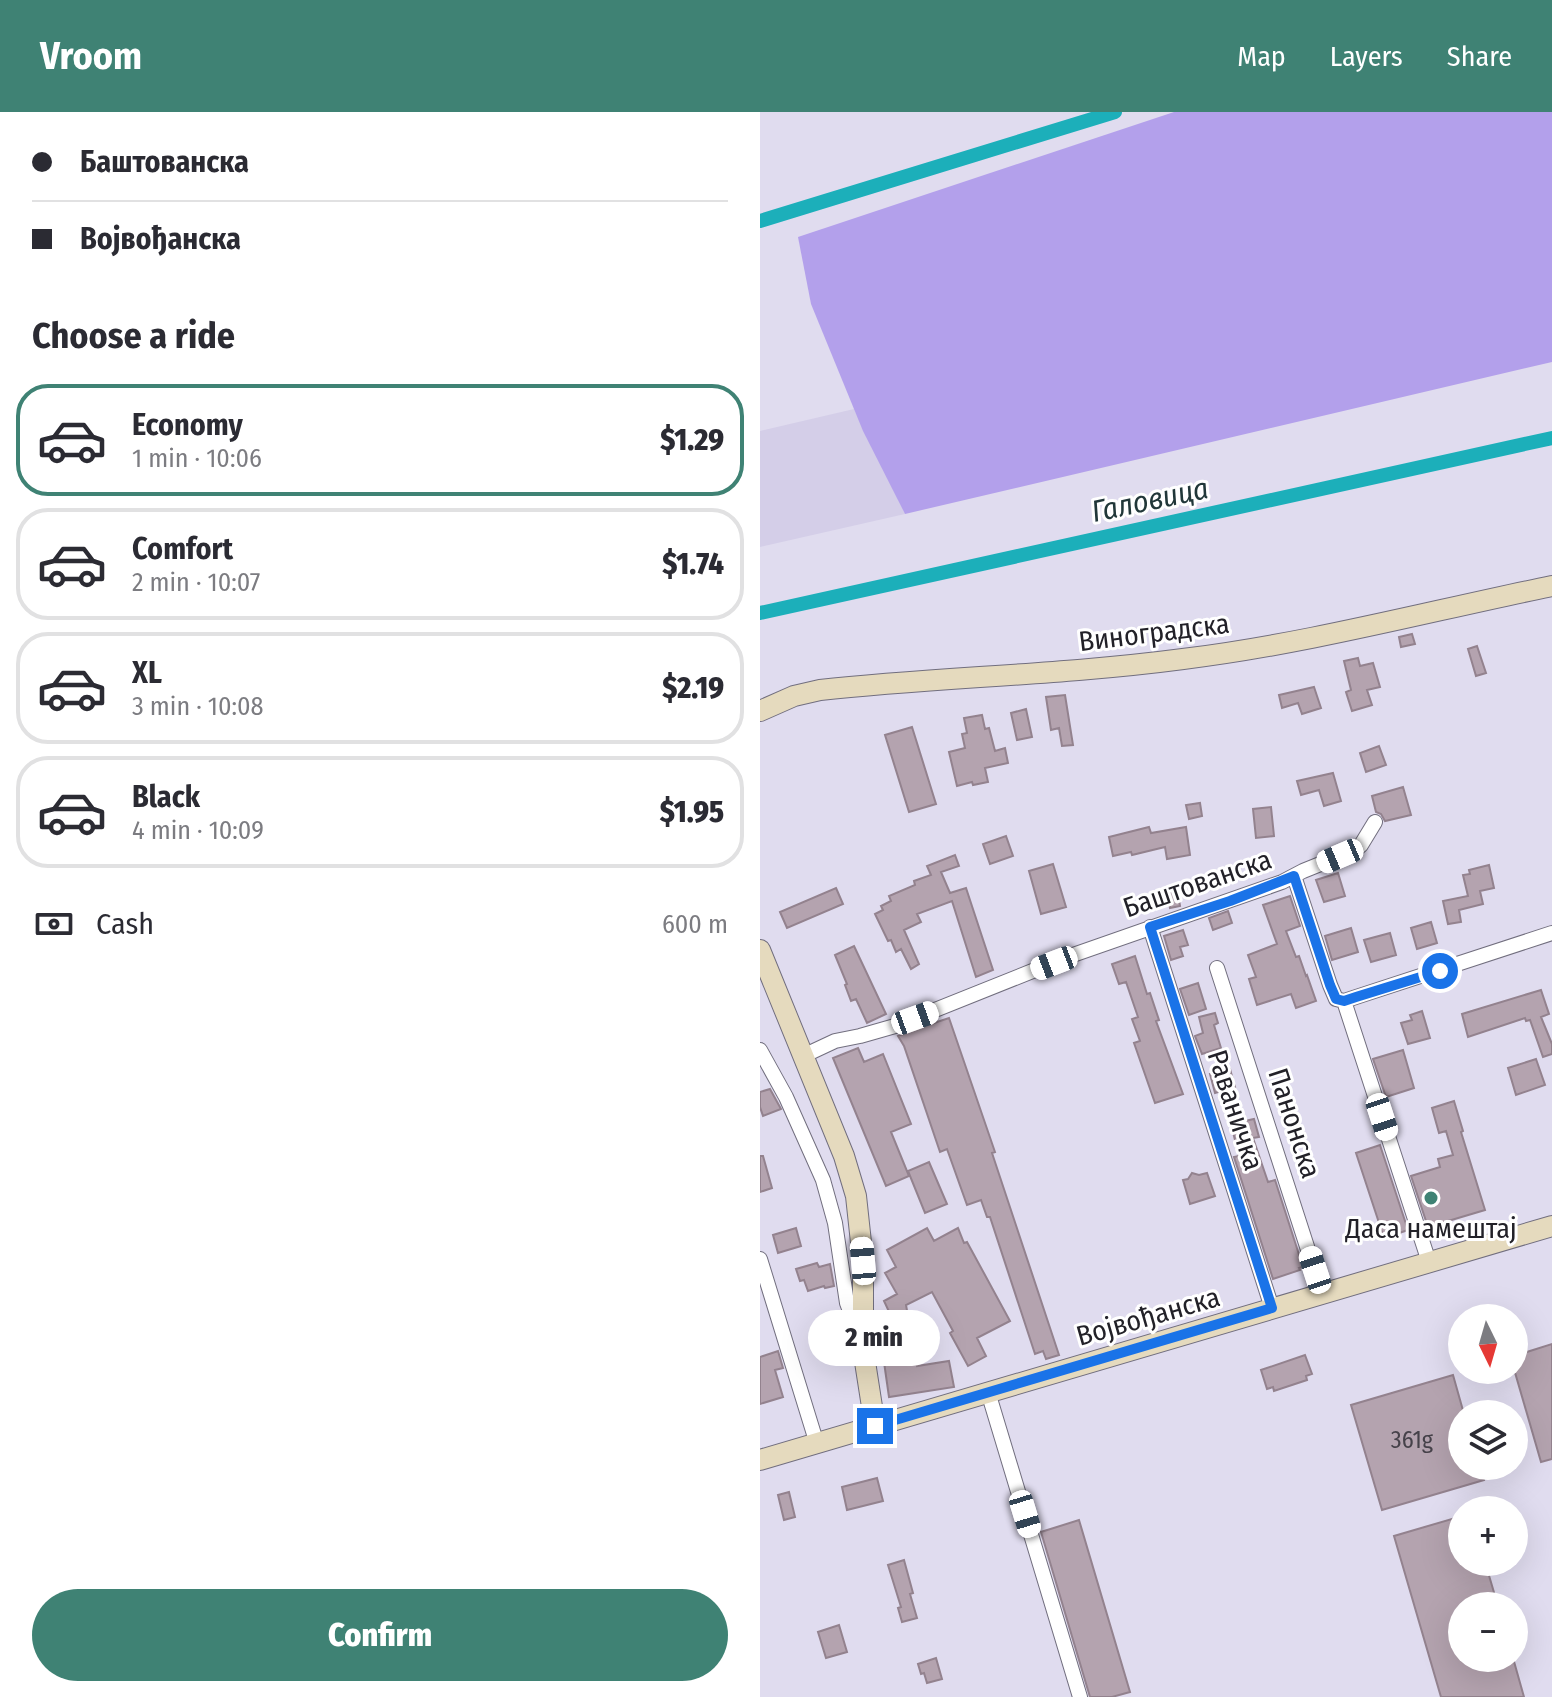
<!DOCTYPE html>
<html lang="en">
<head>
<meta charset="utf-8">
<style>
	:root { --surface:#fff; --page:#f7f7f7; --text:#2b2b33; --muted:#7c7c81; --line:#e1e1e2; --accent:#3f8274 }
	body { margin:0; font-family:"Fira Sans Condensed",sans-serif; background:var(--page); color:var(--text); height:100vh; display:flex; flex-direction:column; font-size:30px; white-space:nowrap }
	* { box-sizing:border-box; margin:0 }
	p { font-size:26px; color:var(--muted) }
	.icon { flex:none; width:44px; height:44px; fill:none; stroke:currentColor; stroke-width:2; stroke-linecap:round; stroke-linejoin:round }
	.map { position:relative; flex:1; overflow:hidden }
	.details { display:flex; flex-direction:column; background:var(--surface); width:760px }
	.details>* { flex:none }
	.guide { display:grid; align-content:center; height:176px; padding:0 32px; background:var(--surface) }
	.needle { width:52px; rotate:175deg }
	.tools { position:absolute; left:688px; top:1192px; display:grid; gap:16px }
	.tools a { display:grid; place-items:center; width:80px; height:80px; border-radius:50%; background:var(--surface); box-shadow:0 8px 32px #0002; font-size:40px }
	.end { position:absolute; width:36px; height:36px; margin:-18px; border:10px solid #1a73e8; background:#fff; box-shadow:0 0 0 4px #fff }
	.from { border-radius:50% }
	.bubble { position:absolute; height:56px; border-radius:28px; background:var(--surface); box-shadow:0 8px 32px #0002; font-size:26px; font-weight:800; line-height:56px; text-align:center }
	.car { position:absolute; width:24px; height:48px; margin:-24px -12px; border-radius:10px; box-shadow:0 0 6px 2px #0007; background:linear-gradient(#fff 24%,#345 0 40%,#fff 0 76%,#345 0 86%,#fff 0) }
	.guide b { display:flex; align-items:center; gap:28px; height:76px; font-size:30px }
	.guide b+b { border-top:2px solid var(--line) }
	.guide i { width:20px; height:20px; background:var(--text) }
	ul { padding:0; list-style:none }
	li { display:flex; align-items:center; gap:24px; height:112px; margin:0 16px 12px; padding:0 16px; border:4px solid var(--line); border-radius:32px }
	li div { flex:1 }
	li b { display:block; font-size:30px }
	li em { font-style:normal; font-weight:800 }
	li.current { border-color:var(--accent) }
	li>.icon { width:72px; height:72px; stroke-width:1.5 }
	h2 { padding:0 32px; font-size:36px; line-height:96px }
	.pay { display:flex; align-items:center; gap:20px; height:88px; padding:0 32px; font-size:30px }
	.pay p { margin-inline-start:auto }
	.action { display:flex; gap:16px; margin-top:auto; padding:16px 32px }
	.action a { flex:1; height:92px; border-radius:48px; background:var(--accent); color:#fff; font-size:32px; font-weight:800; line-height:92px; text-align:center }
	header { display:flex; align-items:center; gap:48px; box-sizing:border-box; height:112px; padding:0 40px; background:var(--accent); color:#fff }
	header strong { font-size:38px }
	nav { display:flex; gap:44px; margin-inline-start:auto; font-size:28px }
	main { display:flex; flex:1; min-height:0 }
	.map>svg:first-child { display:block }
	.built { fill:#d4cee8 }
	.green { fill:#b3a0eb }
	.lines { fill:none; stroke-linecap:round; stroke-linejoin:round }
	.canal { stroke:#1cafba; stroke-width:14 }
	.building { fill:#b4a3af; stroke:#93828e; stroke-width:2 }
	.street-casing { stroke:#716e7e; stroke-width:16 }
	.secondary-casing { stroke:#716e7e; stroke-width:22 }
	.street { stroke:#fff; stroke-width:14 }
	.secondary { stroke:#e5dabe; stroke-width:20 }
	.route { stroke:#1a73e8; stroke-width:10 }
	.poi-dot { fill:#3f8274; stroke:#fff; stroke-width:3 }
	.labels { text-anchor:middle; stroke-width:6; stroke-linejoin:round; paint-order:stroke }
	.number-label { font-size:24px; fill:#46424a }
	.street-label { font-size:28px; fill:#222128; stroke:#fff }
	.poi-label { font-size:28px; fill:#222128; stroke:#fff }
	.water-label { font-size:30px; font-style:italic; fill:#213739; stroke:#fff }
</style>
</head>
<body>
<header>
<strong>Vroom</strong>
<nav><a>Map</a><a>Layers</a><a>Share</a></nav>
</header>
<main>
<section class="details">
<div class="guide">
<b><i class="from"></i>Баштованска</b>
<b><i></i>Војвођанска</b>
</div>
<h2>Choose a ride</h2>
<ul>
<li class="current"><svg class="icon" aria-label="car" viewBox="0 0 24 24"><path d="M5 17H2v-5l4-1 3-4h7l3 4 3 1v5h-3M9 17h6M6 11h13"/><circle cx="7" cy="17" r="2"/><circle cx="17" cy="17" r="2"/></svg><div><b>Economy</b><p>1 min · 10:06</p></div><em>$1.29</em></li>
<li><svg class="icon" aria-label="car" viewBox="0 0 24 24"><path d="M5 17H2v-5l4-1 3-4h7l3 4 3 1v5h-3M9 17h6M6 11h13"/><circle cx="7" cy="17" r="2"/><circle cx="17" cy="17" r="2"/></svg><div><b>Comfort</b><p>2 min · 10:07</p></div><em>$1.74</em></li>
<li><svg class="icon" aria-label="car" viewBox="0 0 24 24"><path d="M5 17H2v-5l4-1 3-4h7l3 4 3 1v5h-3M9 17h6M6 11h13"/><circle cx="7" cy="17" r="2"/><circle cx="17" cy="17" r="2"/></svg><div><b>XL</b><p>3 min · 10:08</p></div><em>$2.19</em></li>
<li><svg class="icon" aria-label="car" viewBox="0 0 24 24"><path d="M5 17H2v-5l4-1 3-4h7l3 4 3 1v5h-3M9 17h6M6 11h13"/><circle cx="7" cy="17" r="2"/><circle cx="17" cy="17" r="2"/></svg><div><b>Black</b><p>4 min · 10:09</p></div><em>$1.95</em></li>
</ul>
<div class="pay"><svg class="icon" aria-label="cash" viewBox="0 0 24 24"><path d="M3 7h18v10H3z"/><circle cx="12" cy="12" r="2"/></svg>Cash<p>600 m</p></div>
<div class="action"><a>Confirm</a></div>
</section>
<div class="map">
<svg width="792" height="1585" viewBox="0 0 792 1585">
	<rect width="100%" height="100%" fill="#e0dcef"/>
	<path class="built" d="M94,297L145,402L0,435V319Z"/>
	<path class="green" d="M414,0H792V250L145,402L103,319L51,192L38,125Z"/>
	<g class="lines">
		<path class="canal" d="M0,109L355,0
			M0,501L792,326"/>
	</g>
	<path class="building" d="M652,522L655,532L641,535L639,525Z
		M717,534L726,561L716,564L708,537Z
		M598,546L600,554L613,551L620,575L607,578L612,593L592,599L586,580L591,578L584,549Z
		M554,575L561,596L542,602L538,591L522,596L519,583Z
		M305,583L313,633L302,634L299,616L291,618L286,585Z
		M266,597L272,625L257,628L251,601Z
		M222,603L225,617L229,616L235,639L245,636L248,651L225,656L228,670L213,673L212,670L197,674L189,640L205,636L202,622L207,621L204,606Z
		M152,615L176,692L149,700L125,623Z
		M619,634L626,653L606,660L600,641Z
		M573,661L581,689L564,694L559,678L541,683L537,669Z
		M643,675L651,703L625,709L621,702L616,700L612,684Z
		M440,691L442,704L429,707L426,693Z
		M511,695L514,724L496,726L493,697Z
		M389,715L391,721L426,715L430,743L407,747L405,735L372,743L371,740L353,744L349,725Z
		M246,724L253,744L230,752L223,732Z
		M195,743L199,754L181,760L190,781L206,776L233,858L216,865L192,789L157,802L161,810L144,818L159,852L151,857L141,837L136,840L131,828L128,829L115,802L123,798L121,794L131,789L129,784L155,773L154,769L171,763L167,754Z
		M293,752L306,795L281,802L269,759Z
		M729,753L734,776L720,779L723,792L699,798L701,810L688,812L683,789L708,784L703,763L710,762L709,758Z
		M578,761L585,784L564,790L556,768Z
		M417,774L420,794L410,796L406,776Z
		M76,776L83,792L27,816L20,800Z
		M530,784L540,814L526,819L536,845L539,844L546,864L547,863L556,889L536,896L531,882L497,893L489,867L496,865L488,843L517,832L503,793Z
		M468,799L472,811L453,818L449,806Z
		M671,810L677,831L657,837L651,816Z
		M591,816L598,840L572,848L565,824Z
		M423,818L428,833L420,835L423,844L411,848L404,824Z
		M630,821L636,843L611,850L604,828Z
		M94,834L126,902L107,911L96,887L91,889L85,873L87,872L75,843Z
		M375,844L387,882L390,881L399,908L396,909L423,982L395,991L374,931L380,929L372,907L378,905L366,870L359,872L352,852Z
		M438,871L446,897L429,903L420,877Z
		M781,878L789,902L781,905L792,932V942L783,945L770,908L766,909L765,906L708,925L702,902Z
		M662,899L670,926L648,932L641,911L652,908L650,903Z
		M455,901L458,911L454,913L461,936L442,942L435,924L443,921L439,905Z
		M189,906L235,1040L232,1041L299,1243L286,1247L283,1239L275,1242L230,1105H227L221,1088L207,1093L187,1037L180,1040L144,934L138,924L164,913L165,914Z
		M98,936L104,950L123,942L151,1012L131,1020L149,1064L126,1074L73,946Z
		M643,938L654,976L626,985L613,947Z
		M776,947L785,973L756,983L748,956Z
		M470,957L475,975L455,981L450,962Z
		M10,977L21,997L3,1004L0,995V980Z
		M694,989L703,1019L701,1020L725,1098L668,1115L651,1064L680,1055L678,1047L693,1043L686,1019L679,1021L672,996Z
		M494,1007L499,1025L493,1026L508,1070L515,1068L543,1155L539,1156L540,1158L513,1167L474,1045L479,1044L471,1012Z
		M620,1033L648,1118L624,1126L596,1041Z
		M0,1044H3L12,1076L0,1080Z
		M169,1050L187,1092L165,1101L148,1059Z
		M432,1061L439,1063L447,1061L455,1084L430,1092L423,1068L428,1067Z
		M36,1116L41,1134L18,1141L13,1123Z
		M167,1116L174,1129L198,1116L204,1131L207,1130L250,1209L217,1226L226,1244L208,1254L190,1221L193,1219L172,1180L146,1193L157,1254L189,1249L194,1275L129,1285L118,1208L132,1206L124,1189L137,1182L125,1161L136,1155L127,1138Z
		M57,1151L59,1155L70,1152L74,1174L65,1176L64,1174L48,1179L44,1168L40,1169L36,1157Z
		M792,1232V1347L781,1350L754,1257V1244Z
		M18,1239L23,1256L15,1258L23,1285L0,1292V1245Z
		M545,1243L552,1262L546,1264L547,1268L514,1279L513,1275L507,1277L501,1258Z
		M693,1263L704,1302H702V1354H720L724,1368L622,1398L591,1293Z
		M117,1366L123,1389L87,1398L82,1375Z
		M29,1380L35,1405L24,1408L18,1383Z
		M702,1404V1450H725L738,1494H702V1546H753L764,1585H681L634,1424Z
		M319,1408L370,1580L352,1585H330L281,1420Z
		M144,1448L153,1481L150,1482L157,1506L142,1510L138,1496L141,1495L128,1453Z
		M79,1513L87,1540L66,1546L58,1520Z
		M176,1546L182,1567L167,1571L164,1561L161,1562L158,1552Z"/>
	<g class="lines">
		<g class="street-casing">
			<path id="street" d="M534,764L570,873L576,887L584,889L596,885L792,821
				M390,815L512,1196
				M457,856L562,1181
				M584,889L669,1150
				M0,938L26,985L63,1068L75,1111L87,1191L93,1207L102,1217
				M43,944L75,929L100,924L135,914L310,844L522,770L543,759L595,738L601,733L615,710
				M0,1147L57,1332
				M228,1280L320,1585"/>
		</g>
		<g class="secondary-casing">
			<path id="secondary" d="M0,599L34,584L60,578C181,565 302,563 423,547C546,532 670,499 792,474
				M0,838L84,1044L96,1084L103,1149V1237L115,1314
				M0,1348L792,1114"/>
		</g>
		<use href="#street" class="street"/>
		<use href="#secondary" class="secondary"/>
	</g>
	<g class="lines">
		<path class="route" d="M115,1314L512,1196L390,815L470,789L534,764L570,873L576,887L584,889L596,885L680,859"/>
	</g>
	<circle class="poi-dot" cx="671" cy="1086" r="8"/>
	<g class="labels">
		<g class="number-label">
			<text x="652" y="1336">361g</text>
		</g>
		<g class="street-label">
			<text transform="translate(394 520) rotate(-7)" y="10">Виноградска</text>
			<text transform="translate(437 771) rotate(-19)" y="10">Баштованска</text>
			<text transform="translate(476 998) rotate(72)" y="10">Раваничка</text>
			<text transform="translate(535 1011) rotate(72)" y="10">Панонска</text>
			<text transform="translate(388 1204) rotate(-16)" y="10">Војвођанска</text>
		</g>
		<g class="poi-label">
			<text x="671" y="1126">Даса намештај</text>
		</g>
		<g class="water-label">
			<text transform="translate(390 388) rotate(-12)" y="10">Галовица</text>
		</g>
	</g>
</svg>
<div class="tools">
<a><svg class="needle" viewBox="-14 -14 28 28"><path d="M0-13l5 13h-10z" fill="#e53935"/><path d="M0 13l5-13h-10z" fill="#7c7c81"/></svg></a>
<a><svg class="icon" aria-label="layers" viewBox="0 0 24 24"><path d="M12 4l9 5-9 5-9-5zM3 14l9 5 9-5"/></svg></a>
<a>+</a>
<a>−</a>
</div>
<i class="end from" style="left:680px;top:859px"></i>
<i class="end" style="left:115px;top:1314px"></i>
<div class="bubble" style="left:48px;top:1198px;width:132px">2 min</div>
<i class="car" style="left:580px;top:744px;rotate:247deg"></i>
<i class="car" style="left:294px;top:851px;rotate:249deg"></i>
<i class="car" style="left:155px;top:906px;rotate:70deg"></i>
<i class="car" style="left:622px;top:1005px;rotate:162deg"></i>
<i class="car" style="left:103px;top:1149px;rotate:355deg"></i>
<i class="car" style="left:555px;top:1158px;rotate:342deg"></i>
<i class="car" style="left:265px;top:1402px;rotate:163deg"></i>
</div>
</main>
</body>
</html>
